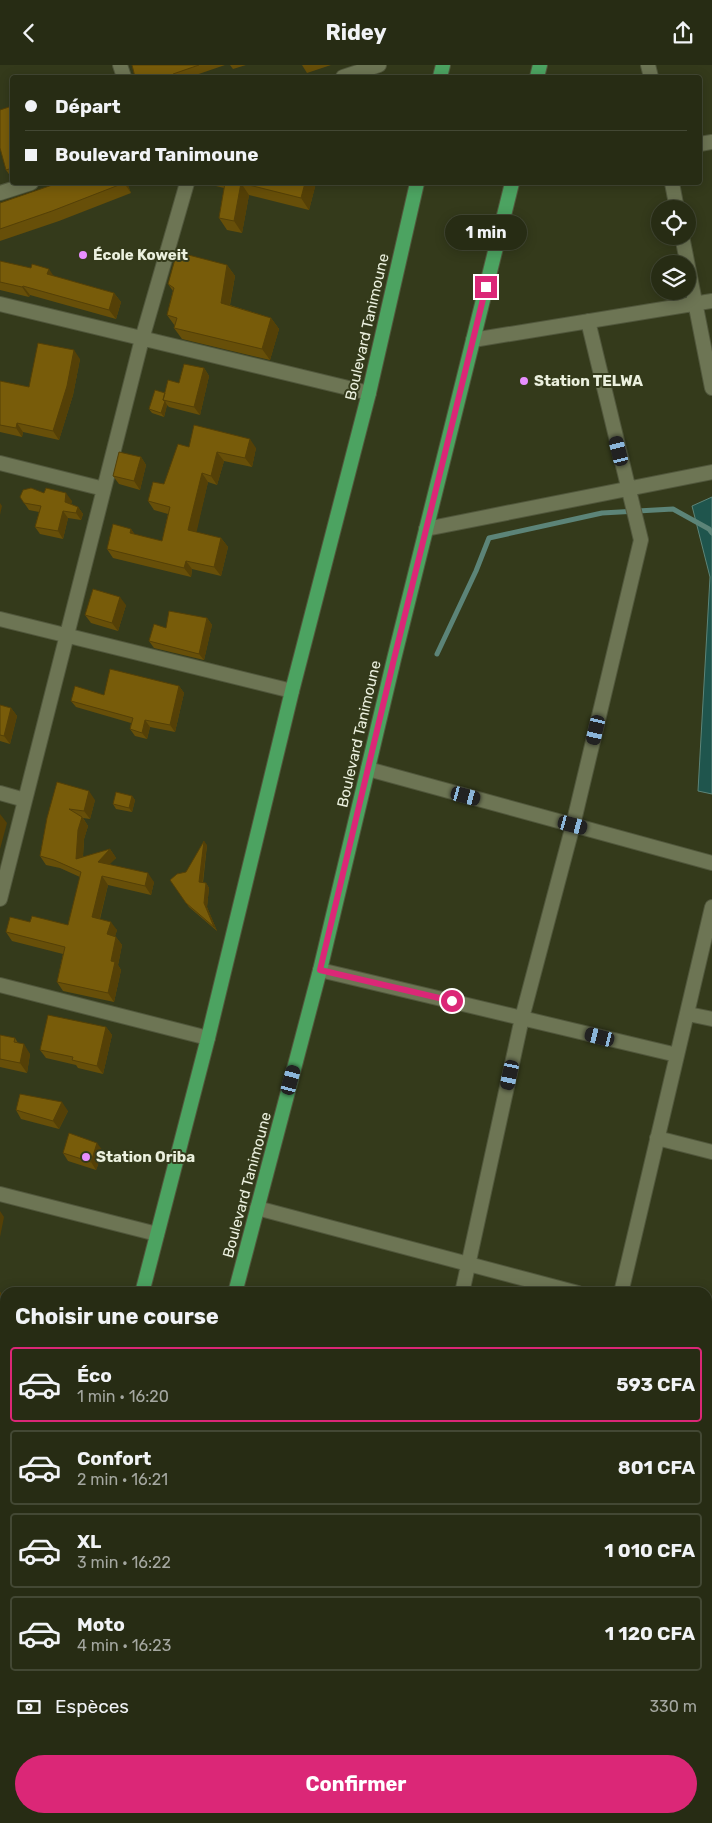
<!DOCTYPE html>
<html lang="fr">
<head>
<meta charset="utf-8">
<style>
	:root { --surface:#272c14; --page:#333822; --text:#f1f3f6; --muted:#a4a7a0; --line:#434834; --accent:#db2777 }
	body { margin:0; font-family:Rubik,sans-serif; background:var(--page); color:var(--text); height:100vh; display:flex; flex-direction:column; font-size:19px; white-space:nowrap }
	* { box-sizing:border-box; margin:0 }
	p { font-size:16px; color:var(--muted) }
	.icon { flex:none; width:28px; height:28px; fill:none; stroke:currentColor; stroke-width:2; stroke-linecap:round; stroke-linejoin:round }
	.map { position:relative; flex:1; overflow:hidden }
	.details { position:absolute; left:0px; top:1222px; width:712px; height:536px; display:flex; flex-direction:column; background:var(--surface); border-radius:15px 15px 0 0; box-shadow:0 2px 12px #0003,0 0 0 1px var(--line) }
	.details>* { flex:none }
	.top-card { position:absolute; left:10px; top:10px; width:692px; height:110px; border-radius:5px; box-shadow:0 2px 12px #0003,0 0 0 1px var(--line); display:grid; align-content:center; height:110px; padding:0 15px; background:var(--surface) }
	.controls { position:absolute; left:651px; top:135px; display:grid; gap:10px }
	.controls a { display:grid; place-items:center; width:45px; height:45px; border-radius:50%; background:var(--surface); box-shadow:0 2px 12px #0003,0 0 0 1px var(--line); font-size:25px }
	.end { position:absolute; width:22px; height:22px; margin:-11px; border:6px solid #db2777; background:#fff; box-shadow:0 0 0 2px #fff }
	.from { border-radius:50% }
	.bubble { position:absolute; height:35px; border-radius:18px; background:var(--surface); box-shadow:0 2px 12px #0003,0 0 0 1px var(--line); font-size:16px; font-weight:700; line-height:35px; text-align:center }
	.car { position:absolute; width:15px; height:30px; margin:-15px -8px; border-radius:6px; box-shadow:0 0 4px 1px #0007; background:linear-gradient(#222 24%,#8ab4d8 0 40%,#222 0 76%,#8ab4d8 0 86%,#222 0) }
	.top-card b { display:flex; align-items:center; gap:18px; height:48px; font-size:19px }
	.top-card b+b { border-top:1px solid var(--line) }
	.top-card i { width:12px; height:12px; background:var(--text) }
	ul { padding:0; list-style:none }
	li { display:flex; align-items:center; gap:15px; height:75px; margin:0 10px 8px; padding:0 5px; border:2px solid var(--line); border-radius:5px }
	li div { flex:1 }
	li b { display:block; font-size:19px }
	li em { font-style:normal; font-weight:700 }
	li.active { border-color:var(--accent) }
	li>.icon { width:45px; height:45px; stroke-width:1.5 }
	h2 { padding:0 15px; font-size:22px; line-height:60px }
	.pay { display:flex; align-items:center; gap:12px; height:55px; padding:0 15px; font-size:19px }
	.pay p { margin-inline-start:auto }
	.primary-button { display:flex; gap:10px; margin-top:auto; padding:10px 15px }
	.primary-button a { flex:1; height:58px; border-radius:30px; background:var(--accent); color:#fff; font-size:20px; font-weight:700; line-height:58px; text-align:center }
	header { display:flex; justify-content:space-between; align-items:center; height:65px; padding:0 15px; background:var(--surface); font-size:22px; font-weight:700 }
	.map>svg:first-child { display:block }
	.water { fill:#1f554d; stroke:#5c8478 }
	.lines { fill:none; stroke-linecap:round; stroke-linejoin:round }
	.stream { stroke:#5c8478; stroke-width:5 }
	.minor-casing { stroke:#51573c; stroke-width:16 }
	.primary-casing { stroke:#51573c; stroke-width:16 }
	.minor { stroke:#6d7554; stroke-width:14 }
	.primary { stroke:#4ca361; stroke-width:14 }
	.wall { fill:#674f09 }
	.shaded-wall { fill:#544007 }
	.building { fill:#785c0a; stroke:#544007 }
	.route { stroke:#db2777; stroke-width:6 }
	.poi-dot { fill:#e88eff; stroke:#343a1b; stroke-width:2 }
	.labels { text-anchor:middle; stroke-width:4; stroke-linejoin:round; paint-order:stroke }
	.poi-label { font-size:15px; font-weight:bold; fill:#ebf0de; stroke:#343a1b; text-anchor:start }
	.street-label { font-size:15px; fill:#ebf0de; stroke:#343a1b }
</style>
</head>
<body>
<header><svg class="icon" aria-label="back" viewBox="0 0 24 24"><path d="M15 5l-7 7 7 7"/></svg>Ridey<svg class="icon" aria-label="share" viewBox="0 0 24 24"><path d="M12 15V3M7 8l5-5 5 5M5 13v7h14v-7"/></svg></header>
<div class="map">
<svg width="712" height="1758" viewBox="0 0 712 1758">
	<rect width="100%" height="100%" fill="#343a1b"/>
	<path class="water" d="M712,432V729L698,726L710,512L692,441Z"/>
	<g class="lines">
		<path class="stream" d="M437,589L476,506L489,473L602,448L673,444L709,464L712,468"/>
		<g class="minor-casing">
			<path id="minor" d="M120,0L124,12
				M648,0L651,12
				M343,12L379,0
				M700,79L712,77
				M672,118L677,144
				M0,128L31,118
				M682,171L712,323
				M0,239L369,328
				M473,275L712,236
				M0,398L104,424
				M426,464L712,407
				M0,554L292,626
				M368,704L712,798
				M0,728L25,735
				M0,834L142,274L187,118
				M320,905L677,990
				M0,920L208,973
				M688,949L712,954
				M657,1073L712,1087
				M0,1129L157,1169
				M257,1143L578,1228
				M462,1228L522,953L573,760L641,475L588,256
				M621,1228L712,842
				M708,1261L712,1263
				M708,1438L712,1439
				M0,1500L5,1502
				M708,1605L712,1606
				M0,1662L5,1664
				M653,1754L671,1758
				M331,1758L332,1754"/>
		</g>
		<g class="primary-casing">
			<path id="primary" d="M440,12L443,0
				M537,12L540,0
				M142,1228L208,973L292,626L369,328L417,118
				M235,1228L320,905L394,594L512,118
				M9,1758L10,1754
				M102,1758L103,1754"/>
		</g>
		<use href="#minor" class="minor"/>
		<use href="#primary" class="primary"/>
	</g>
	<path class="wall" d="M132,0H225L190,12H135Z
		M230,0H246L233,4Z
		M302,0H331L307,8Z
		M12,41V112H11L6,105Z
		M127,118L131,128L59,156L0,176V138Z
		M204,118H316L309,145L249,130L242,168L227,165L219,153L224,123Z
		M0,196L114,228L121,237L116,254L30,230L29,232L0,225Z
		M227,200L235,211L230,240L271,253L279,264L270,295L182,274L174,263L175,261L167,250L173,226L168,219Z
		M80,294L73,330L59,375L23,367L22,372L0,367V316L29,322Z
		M204,303L209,311L200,350L169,342L167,340L164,352L152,348L149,344L165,328L179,318Z
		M189,382L256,383L252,402L224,396L217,420L208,417L196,467L221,473L228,482L221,511L192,504L191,512L113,493L107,484L131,464L135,470L162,476L168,449L154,445L148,436L164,419Z
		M141,392L146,400L140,425L119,419L113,411Z
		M44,428L72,436L71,439L78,442L83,449L81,455L68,453L63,474L40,469L35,462L39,447L29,445L20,432Z
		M126,540L118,566L91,558L85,550Z
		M207,553L212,560L204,595L154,583L149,576L166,563Z
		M179,621L184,628L175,667L150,662L147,674L135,671L130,664L131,658L76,642L71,636L104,630Z
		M0,640L11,643L17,651L10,679L0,676Z
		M132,731L135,735L132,747L116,744L113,739Z
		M95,735L90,754L83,753L88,761L84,774L83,792L110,784L116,793L109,799L154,817L151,830L108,820L100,854L117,865L115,871L122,880L118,900L121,905L114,937L63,926L57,917L63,889L12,876L6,867L30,857L68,860L80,812L60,803L46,800L40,791L47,753Z
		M207,780L203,818H206L209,823L207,842L217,866L189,842L170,815L186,807Z
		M106,962L112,970L103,1009L78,1003L76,1000L46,993L40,985Z
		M0,970L15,973L18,978L30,989L27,1008L0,1002Z
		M16,1045L68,1046L59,1064L21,1054Z
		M103,1086L96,1105L68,1096L63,1088Z
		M0,1227L5,1234L4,1239H5V1278H0V1279Z"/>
	<path class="shaded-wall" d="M124,118H127L131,128Z
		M241,118L249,130L242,168L234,156Z
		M305,118H316L309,145L301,133Z
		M227,200L235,211L228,249L221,238Z
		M49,204L55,213L47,209Z
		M23,221L30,230L29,232L22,222Z
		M114,228L121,237L116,254L109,245Z
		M271,253L279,264L270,295L262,284Z
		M74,285L80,294L73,330L59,375L53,366Z
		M204,303L209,311L200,350L194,342Z
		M165,336L167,340L164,352L161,348Z
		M17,358L23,367L22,372L16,363Z
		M250,374L256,383L252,402L245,393Z
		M217,387L224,396L217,420L211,411Z
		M141,392L146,400L140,425L134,416Z
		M202,408L208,417L195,474L188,465Z
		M66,428L72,436L70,444L65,437Z
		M0,438L2,441L0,450Z
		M78,442L83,449L81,455L76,448Z
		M63,446L68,453L63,474L58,466Z
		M131,464L137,473L130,468Z
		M221,473L228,482L221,511L214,502Z
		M186,496L192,504L191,512L184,503Z
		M120,532L126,540L118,566L112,558Z
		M207,553L212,560L204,595L199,589Z
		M179,621L184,628L175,667L170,660Z
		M11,643L17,651L10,679L4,671Z
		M145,655L150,662L147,674L142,668Z
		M89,726L95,735L90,754L84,746Z
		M132,731L135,735L132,747L129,743Z
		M0,749L7,758L0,784Z
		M82,752L88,761L84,774L82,803L76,794L78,765Z
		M204,776L207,780L202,821L199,817Z
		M110,784L116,793L104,805L98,797Z
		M148,808L154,817L151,830L145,821Z
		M102,811L108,820L98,860L92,852Z
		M206,818L209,823L207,842L217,866L214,862L204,838Z
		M111,857L117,865L113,878L107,869Z
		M116,872L122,880L118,900L121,905L114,937L108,928L111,896Z
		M106,962L112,970L103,1009L97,1001Z
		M24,979L30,989L27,1008L20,998Z
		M62,1037L68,1046L59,1064L53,1056Z
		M97,1078L103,1086L96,1105L91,1097Z
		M0,1146L4,1152L0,1172Z
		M0,1227L5,1234L2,1246L0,1243Z"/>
	<path class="building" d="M132,0H199L173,9L174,12H135Z
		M12,41V103L6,105L0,83V45Z
		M58,118H124L52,146L0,164V138Z
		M225,118H305L301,133L241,118L234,156L219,153Z
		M177,187L227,200L221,238L271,253L262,284L174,263L177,253L167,250L174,223L168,219Z
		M0,196L31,203L32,199L49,204L47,209L114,228L109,245L23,221L22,222L0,217Z
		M38,278L74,285L67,321L53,366L17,358L16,363L0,360V316L29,322Z
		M184,299L204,303L194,342L163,335L168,315L179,318Z
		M155,325L165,328L163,335L165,336L161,348L149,344Z
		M194,360L250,374L245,393L217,387L211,411L202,408L188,465L221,473L214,502L186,496L184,503L107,484L113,459L131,464L130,468L162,476L170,442L148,436L153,417L164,419L178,379L189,382Z
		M119,387L141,392L134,416L113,411Z
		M31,423L44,428L46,423L66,428L65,437L78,442L76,448L63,446L58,466L35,462L41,441L24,438L20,432L23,425Z
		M93,524L120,532L112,558L85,550Z
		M169,546L207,553L199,589L149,576L154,559L166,563Z
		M110,604L179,621L170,660L145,655L142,668L130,664L133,653L71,636L75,621L104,630Z
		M0,640L11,643L4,671L0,670Z
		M57,717L89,726L84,746L69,744L82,752L78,765L76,794L110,784L98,797L148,808L145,821L102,811L92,852L111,857L107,869L116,872L111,896L115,897L108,928L57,917L65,882L6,867L10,852L30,857L32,851L68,860L81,807L54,795L40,791L47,753Z
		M116,727L132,731L129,743L113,739Z
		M204,776L199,817L206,818L204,838L214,862L186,838L170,815L177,809L186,807Z
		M48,950L106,962L97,1001L72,995L73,992L40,985Z
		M0,970L15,973L14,977L24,979L20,998L0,994Z
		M20,1029L62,1037L53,1056L16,1045Z
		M69,1068L97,1078L91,1097L63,1088Z
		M0,1238L5,1239V1270L0,1269Z"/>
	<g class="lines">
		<path class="route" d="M452,936L320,905L394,594L486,222"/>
	</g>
	<g class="poi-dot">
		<circle cx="83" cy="190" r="5"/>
		<circle cx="524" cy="316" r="5"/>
		<circle cx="86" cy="1092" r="5"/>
	</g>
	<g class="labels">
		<g class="poi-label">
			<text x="93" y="195">École Koweit</text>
			<text x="534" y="321">Station TELWA</text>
			<text x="96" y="1097">Station Oriba</text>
		</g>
		<g class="street-label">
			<text transform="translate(367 262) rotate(-77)" y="5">Boulevard Tanimoune</text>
			<text transform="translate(359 669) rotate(-77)" y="5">Boulevard Tanimoune</text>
			<text transform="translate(247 1120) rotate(-75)" y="5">Boulevard Tanimoune</text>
		</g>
	</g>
</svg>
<div class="controls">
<a><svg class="icon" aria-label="locate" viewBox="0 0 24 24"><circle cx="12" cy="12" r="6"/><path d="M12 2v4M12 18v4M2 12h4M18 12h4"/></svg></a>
<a><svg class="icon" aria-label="layers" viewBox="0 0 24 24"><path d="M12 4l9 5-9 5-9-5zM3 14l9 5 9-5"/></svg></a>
</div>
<i class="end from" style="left:452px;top:936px"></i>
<i class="end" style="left:486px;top:222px"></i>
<div class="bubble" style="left:445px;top:150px;width:82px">1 min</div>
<i class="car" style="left:619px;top:386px;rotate:346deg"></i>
<i class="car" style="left:596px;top:665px;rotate:193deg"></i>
<i class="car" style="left:466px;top:731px;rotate:105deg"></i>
<i class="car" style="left:573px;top:760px;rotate:105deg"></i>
<i class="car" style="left:600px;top:972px;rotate:284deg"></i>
<i class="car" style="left:510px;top:1010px;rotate:192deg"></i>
<i class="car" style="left:291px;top:1015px;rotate:15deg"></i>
<div class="top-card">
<b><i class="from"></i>Départ</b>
<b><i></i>Boulevard Tanimoune</b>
</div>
<section class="details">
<h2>Choisir une course</h2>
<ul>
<li class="active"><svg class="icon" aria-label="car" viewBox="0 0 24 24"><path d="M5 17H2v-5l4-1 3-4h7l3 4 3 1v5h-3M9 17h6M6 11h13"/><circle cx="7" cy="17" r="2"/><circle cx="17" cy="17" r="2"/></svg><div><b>Éco</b><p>1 min · 16:20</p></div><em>593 CFA</em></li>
<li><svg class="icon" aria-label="car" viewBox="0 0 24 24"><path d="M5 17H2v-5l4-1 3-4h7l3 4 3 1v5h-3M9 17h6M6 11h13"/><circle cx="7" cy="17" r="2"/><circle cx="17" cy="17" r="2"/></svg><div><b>Confort</b><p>2 min · 16:21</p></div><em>801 CFA</em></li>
<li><svg class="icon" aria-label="car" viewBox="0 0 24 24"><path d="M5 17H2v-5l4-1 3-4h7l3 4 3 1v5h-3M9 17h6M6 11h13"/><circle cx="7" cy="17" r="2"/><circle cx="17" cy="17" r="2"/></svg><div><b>XL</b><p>3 min · 16:22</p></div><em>1 010 CFA</em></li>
<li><svg class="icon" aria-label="car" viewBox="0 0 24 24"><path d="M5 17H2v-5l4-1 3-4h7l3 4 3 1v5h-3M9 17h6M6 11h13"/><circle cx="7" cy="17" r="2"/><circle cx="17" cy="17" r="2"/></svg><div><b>Moto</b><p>4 min · 16:23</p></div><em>1 120 CFA</em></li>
</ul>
<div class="pay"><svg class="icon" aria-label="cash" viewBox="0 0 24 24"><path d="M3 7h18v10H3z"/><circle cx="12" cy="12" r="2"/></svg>Espèces<p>330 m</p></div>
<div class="primary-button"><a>Confirmer</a></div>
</section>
</div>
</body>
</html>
